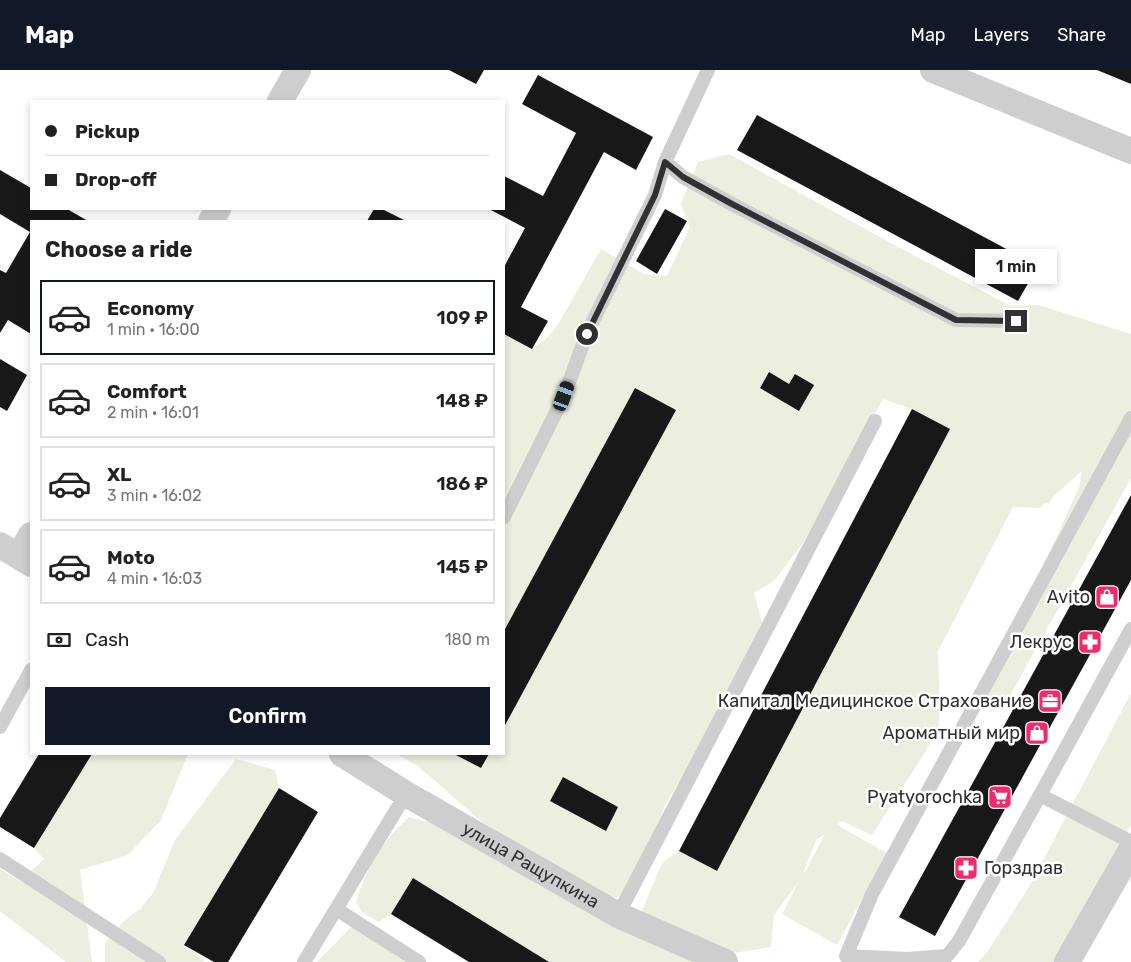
<!DOCTYPE html>
<html lang="en">
<head>
<meta charset="utf-8">
<style>
	:root { --surface:#fff; --page:#f2f2f2; --text:#202124; --muted:#757577; --line:#e0e0e0; --accent:#111827 }
	body { margin:0; font-family:Rubik,sans-serif; background:var(--page); color:var(--text); height:100vh; display:flex; flex-direction:column; font-size:19px; white-space:nowrap }
	* { box-sizing:border-box; margin:0 }
	p { font-size:16px; color:var(--muted) }
	.icon { flex:none; width:28px; height:28px; fill:none; stroke:currentColor; stroke-width:2; stroke-linecap:round; stroke-linejoin:round }
	.map { position:relative; flex:1; overflow:hidden }
	.drawer { position:absolute; left:30px; top:150px; width:475px; height:535px; display:flex; flex-direction:column; background:var(--surface); border-radius:0px; box-shadow:0 2px 8px #0003 }
	.drawer>* { flex:none }
	.banner { position:absolute; left:30px; top:30px; width:475px; height:110px; border-radius:0px; box-shadow:0 2px 8px #0003; display:grid; align-content:center; height:110px; padding:0 15px; background:var(--surface) }
	.end { position:absolute; width:22px; height:22px; margin:-11px; border:6px solid #313131; background:#fff; box-shadow:0 0 0 2px #fff }
	.from { border-radius:50% }
	.bubble { position:absolute; height:35px; border-radius:0px; background:var(--surface); box-shadow:0 2px 8px #0003; font-size:16px; font-weight:600; line-height:35px; text-align:center }
	.car { position:absolute; width:15px; height:30px; margin:-15px -8px; border-radius:6px; box-shadow:0 0 4px 1px #0007; background:linear-gradient(#222 24%,#8ab4d8 0 40%,#222 0 76%,#8ab4d8 0 86%,#222 0) }
	.banner b { display:flex; align-items:center; gap:18px; height:48px; font-size:19px }
	.banner b+b { border-top:1px solid var(--line) }
	.banner i { width:12px; height:12px; background:var(--text) }
	ul { padding:0; list-style:none }
	li { display:flex; align-items:center; gap:15px; height:75px; margin:0 10px 8px; padding:0 5px; border:2px solid var(--line); border-radius:0px }
	li div { flex:1 }
	li b { display:block; font-size:19px }
	li em { font-style:normal; font-weight:600 }
	li.selected { border-color:var(--accent) }
	li>.icon { width:45px; height:45px; stroke-width:1.5 }
	h2 { padding:0 15px; font-size:22px; line-height:60px }
	.pay { display:flex; align-items:center; gap:12px; height:55px; padding:0 15px; font-size:19px }
	.pay p { margin-inline-start:auto }
	.primary-button { display:flex; gap:10px; margin-top:auto; padding:10px 15px }
	.primary-button a { flex:1; height:58px; border-radius:0px; background:var(--accent); color:#fff; font-size:20px; font-weight:600; line-height:58px; text-align:center }
	header { display:flex; align-items:center; gap:30px; box-sizing:border-box; height:70px; padding:0 25px; background:var(--accent); color:#fff }
	header strong { font-size:24px }
	nav { display:flex; gap:28px; margin-inline-start:auto; font-size:18px }
	.map>svg:first-child { display:block }
	.green { fill:#ecefdf; fill-rule:evenodd }
	.building { fill:#181818 }
	.lines { fill:none; stroke-linecap:round; stroke-linejoin:round }
	.service { stroke:#cecece; stroke-width:14 }
	.minor { stroke:#cecece; stroke-width:26 }
	.route { stroke:#313131; stroke-width:6 }
	.labels { text-anchor:middle; stroke-width:5; stroke-linejoin:round; paint-order:stroke }
	.poi-label { font-size:18px; fill:#313131; stroke:#fff; text-anchor:end }
	.street-label { font-size:18px; fill:#313131; stroke:#fff }
</style>
</head>
<body>
<header>
<strong>Map</strong>
<nav><a>Map</a><a>Layers</a><a>Share</a></nav>
</header>
<div class="map">
<svg width="1131" height="892" viewBox="0 0 1131 892">
	<rect width="100%" height="100%" fill="#fff"/>
	<path class="green" d="M729,84L900,178L1011,236L1038,235L1131,264V408L1002,640L982,632L1079,417L1082,401L1054,426L1049,434L1045,433L1039,438L1013,437L938,581L940,641L938,662L872,765L842,751L837,755L887,783L837,875L782,844L799,811L774,845L771,877L734,883L641,843L662,793L679,781L717,801L949,359L912,339L883,329L804,471L775,510L754,523L762,552L718,651L666,733L641,799L618,828L584,821L512,773L476,747L418,696L396,684H454L481,698L489,684H504V657L675,340L635,319L504,561V264L532,279L548,267L559,253L601,179L644,204L667,206L690,157L681,134L698,92ZM825,764L805,802H804L816,770Z
		M1131,623V755L1056,892H978L988,881L1030,815Z
		M92,684H188L161,750L128,785L80,800L92,892H66L0,841V799L20,811L44,789L34,778Z
		M236,689L275,700L279,718L185,874L205,892H105V873L126,849L140,839L153,823L175,770Z
		M409,747L449,757L697,892H549L414,808L391,844L379,852L363,843L356,832C366,799 383,770 409,747Z
		M352,856L406,892H317Z"/>
	<path class="building" d="M449,0H484L476,14Z
		M1097,0H1131V14Z
		M538,5L653,67L636,100L604,82L521,237L548,251L532,279L504,264V197L525,158L489,139H504V106L543,126L576,63L522,34Z
		M757,45L1038,196L1018,231L737,80Z
		M0,100L31,118V139H67L88,151H31V264L8,250L0,263V200L6,203L30,162L0,144Z
		M374,139H382L406,151H367Z
		M665,139L687,151L657,204L636,191Z
		M0,289L27,305L7,341L0,337Z
		M769,302L789,314L795,304L814,315L799,341L760,318Z
		M635,318L676,340L504,657V561Z
		M912,339L950,359L717,801L679,781Z
		M1131,425V510L935,866L899,847Z
		M39,684H92L34,778L0,757V748Z
		M454,684H489L481,698Z
		M563,707L618,737L606,761L550,731Z
		M279,718L318,742L228,892H214L184,875Z
		M413,808L549,892H469L391,844Z"/>
	<g class="lines">
		<path class="service" d="M665,92L683,107L732,134L956,250L1015,251
			M1131,348L872,824L846,886L907,889L947,886L959,871L1040,725L1131,772
			M504,447L564,326L587,263L655,125L665,92L708,0
			M0,657L31,600
			M1040,725L1131,559
			M0,789L159,892
			M336,839L419,892
			M618,845L875,351
			M304,892L406,724"/>
		<g class="minor">
			<path d="M933,0L1131,81"/>
			<path d="M280,31L298,0"/>
			<path d="M211,151L218,139"/>
			<path d="M0,475L31,494"/>
			<path d="M19,486L31,465"/>
			<path id="s1" d="M342,684L406,724L618,845L725,892"/>
			<path d="M1067,892L1131,780"/>
		</g>
	</g>
	<g class="lines">
		<path class="route" d="M587,264L655,125L665,92L683,107L732,134L956,250L1016,251"/>
	</g>
	<defs>
		<g id="shop-square" transform="scale(1.25)"><rect x="-9" y="-9" width="18" height="18" rx="4" fill="#f3296d" stroke="#fff"/><path d="M-5-2.5h2.3a2.7 3.5 0 0 1 5.4 0H5L5.5 6h-11ZM-1.5-2.5h3a1.5 2.3 0 0 0-3 0Z" fill="#fff"/></g>
		<g id="pharmacy-square" transform="scale(1.25)"><rect x="-9" y="-9" width="18" height="18" rx="4" fill="#f3296d" stroke="#fff"/><path d="M-2-6h4v4h4v4h-4v4h-4v-4h-4v-4h4Z" fill="#fff"/></g>
		<g id="office-square" transform="scale(1.25)"><rect x="-9" y="-9" width="18" height="18" rx="4" fill="#f3296d" stroke="#fff"/><path d="M-6-3h4V-5.5h4V-3h4V5H-6ZM-1-4.5V-3h2v-1.5ZM-6 0V1H6V0Z" fill="#fff"/></g>
		<g id="supermarket-square" transform="scale(1.25)"><rect x="-9" y="-9" width="18" height="18" rx="4" fill="#f3296d" stroke="#fff"/><path d="M-6-5.5h2.5l.6 2H6L4.5 2H-2.5L-4.4-4H-6ZM-1.5 3.2a1.3 1.3 0 1 0 .1 0ZM3 3.2a1.3 1.3 0 1 0 .1 0Z" fill="#fff"/></g>
	</defs>
	<g fill-rule="evenodd">
		<use href="#shop-square" x="1107" y="527"/>
		<use href="#pharmacy-square" x="1090" y="572"/>
		<use href="#office-square" x="1050" y="631"/>
		<use href="#shop-square" x="1037" y="663"/>
		<use href="#supermarket-square" x="1000" y="727"/>
		<use href="#pharmacy-square" x="966" y="798"/>
	</g>
	<g class="labels">
		<g class="poi-label">
			<text x="1090" y="533">Avito</text>
			<text x="1072" y="578">Лекрус</text>
			<text x="1032" y="637">Капитал Медицинское Страхование</text>
			<text x="1020" y="669">Ароматный мир</text>
			<text x="982" y="733">Pyatyorochka</text>
			<text x="984" y="804" text-anchor="start">Горздрав</text>
		</g>
		<g class="street-label">
			<text dy="6" stroke="none"><textPath href="#s1" startOffset="219">улица Ращупкина</textPath></text>
		</g>
	</g>
</svg>
<i class="end from" style="left:587px;top:264px"></i>
<i class="end" style="left:1016px;top:251px"></i>
<div class="bubble" style="left:975px;top:179px;width:82px">1 min</div>
<i class="car" style="left:564px;top:326px;rotate:20deg"></i>
<div class="banner">
<b><i class="from"></i>Pickup</b>
<b><i></i>Drop-off</b>
</div>
<section class="drawer">
<h2>Choose a ride</h2>
<ul>
<li class="selected"><svg class="icon" aria-label="car" viewBox="0 0 24 24"><path d="M5 17H2v-5l4-1 3-4h7l3 4 3 1v5h-3M9 17h6M6 11h13"/><circle cx="7" cy="17" r="2"/><circle cx="17" cy="17" r="2"/></svg><div><b>Economy</b><p>1 min · 16:00</p></div><em>109 ₽</em></li>
<li><svg class="icon" aria-label="car" viewBox="0 0 24 24"><path d="M5 17H2v-5l4-1 3-4h7l3 4 3 1v5h-3M9 17h6M6 11h13"/><circle cx="7" cy="17" r="2"/><circle cx="17" cy="17" r="2"/></svg><div><b>Comfort</b><p>2 min · 16:01</p></div><em>148 ₽</em></li>
<li><svg class="icon" aria-label="car" viewBox="0 0 24 24"><path d="M5 17H2v-5l4-1 3-4h7l3 4 3 1v5h-3M9 17h6M6 11h13"/><circle cx="7" cy="17" r="2"/><circle cx="17" cy="17" r="2"/></svg><div><b>XL</b><p>3 min · 16:02</p></div><em>186 ₽</em></li>
<li><svg class="icon" aria-label="car" viewBox="0 0 24 24"><path d="M5 17H2v-5l4-1 3-4h7l3 4 3 1v5h-3M9 17h6M6 11h13"/><circle cx="7" cy="17" r="2"/><circle cx="17" cy="17" r="2"/></svg><div><b>Moto</b><p>4 min · 16:03</p></div><em>145 ₽</em></li>
</ul>
<div class="pay"><svg class="icon" aria-label="cash" viewBox="0 0 24 24"><path d="M3 7h18v10H3z"/><circle cx="12" cy="12" r="2"/></svg>Cash<p>180 m</p></div>
<div class="primary-button"><a>Confirm</a></div>
</section>
</div>
</body>
</html>
